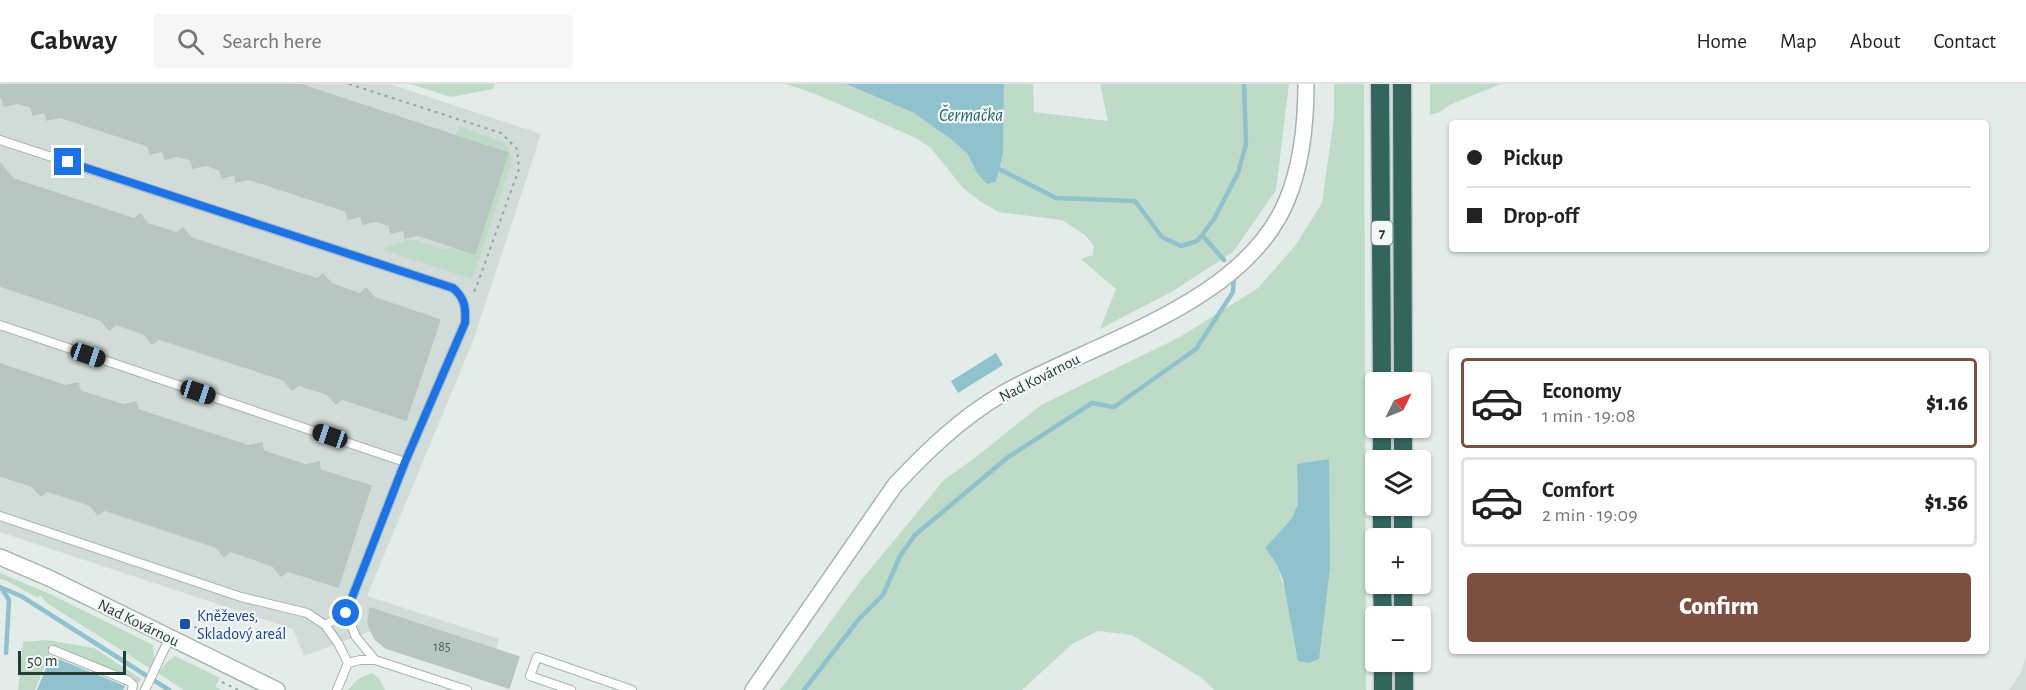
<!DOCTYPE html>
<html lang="en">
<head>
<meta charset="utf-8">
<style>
	:root { --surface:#fff; --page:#f6f6f6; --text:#222; --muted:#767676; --line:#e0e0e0; --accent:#7b5040 }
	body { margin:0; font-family:"Alegreya Sans",sans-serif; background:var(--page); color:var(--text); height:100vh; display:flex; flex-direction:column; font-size:22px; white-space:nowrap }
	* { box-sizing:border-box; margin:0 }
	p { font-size:20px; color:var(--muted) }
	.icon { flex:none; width:33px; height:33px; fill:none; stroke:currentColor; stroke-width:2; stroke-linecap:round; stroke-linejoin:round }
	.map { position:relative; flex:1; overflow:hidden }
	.side { position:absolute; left:1449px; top:264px; width:540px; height:306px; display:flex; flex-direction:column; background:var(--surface); border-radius:6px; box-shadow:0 2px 4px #0004 }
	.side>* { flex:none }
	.banner { position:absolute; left:1449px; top:36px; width:540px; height:132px; border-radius:6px; box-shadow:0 2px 4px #0004; display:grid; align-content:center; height:132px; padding:0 18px; background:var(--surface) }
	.needle { width:39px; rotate:47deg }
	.fabs { position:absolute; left:1365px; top:288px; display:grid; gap:12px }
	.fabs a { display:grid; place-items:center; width:66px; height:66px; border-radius:6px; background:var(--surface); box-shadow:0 2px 4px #0004; font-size:30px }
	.scale { position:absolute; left:18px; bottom:15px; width:108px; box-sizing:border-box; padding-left:6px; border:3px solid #243c36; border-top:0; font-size:16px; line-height:21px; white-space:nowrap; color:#243c36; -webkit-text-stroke:4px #f3f8f6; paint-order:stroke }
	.end { position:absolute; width:27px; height:27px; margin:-14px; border:8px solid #1a73e8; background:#fff; box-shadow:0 0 0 3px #fff }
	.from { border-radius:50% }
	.car { position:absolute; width:18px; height:36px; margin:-18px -9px; border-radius:8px; box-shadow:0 0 4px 2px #0007; background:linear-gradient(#222 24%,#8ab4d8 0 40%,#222 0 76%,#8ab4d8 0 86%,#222 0) }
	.banner b { display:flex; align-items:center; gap:21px; height:57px; font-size:22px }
	.banner b+b { border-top:2px solid var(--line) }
	.banner i { width:15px; height:15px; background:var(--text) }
	ul { padding:10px 0 0; list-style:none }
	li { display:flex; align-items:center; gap:18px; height:90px; margin:0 12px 9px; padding:0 6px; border:3px solid var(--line); border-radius:6px }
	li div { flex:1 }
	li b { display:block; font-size:22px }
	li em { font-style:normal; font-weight:800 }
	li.on { border-color:var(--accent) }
	li>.icon { width:54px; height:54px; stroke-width:1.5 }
	.button { display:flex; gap:12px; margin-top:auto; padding:12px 18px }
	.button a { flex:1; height:69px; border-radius:6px; background:var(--accent); color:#fff; font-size:24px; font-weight:800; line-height:69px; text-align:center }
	header { display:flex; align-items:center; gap:36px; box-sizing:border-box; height:84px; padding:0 30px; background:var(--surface); border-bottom:2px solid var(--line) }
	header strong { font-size:28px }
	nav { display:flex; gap:33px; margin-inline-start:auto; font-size:21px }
	.search { width:420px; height:54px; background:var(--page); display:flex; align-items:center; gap:15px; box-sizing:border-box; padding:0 21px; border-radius:6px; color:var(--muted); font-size:22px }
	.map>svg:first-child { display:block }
	.built { fill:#d1dbd7 }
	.green { fill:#bddbc6; fill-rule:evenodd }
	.water { fill:#8fc2cd }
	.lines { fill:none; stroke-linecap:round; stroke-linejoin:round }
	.stream { stroke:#8fc2cd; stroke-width:4.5 }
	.building { fill:#b8c6c1; stroke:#b6c5bf; stroke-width:1.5 }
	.lane-casing { stroke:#a6b4af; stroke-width:10 }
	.street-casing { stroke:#a6b4af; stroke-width:18 }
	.highway-casing { stroke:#c2c8c7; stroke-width:21 }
	.path { stroke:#86ada1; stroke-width:2; stroke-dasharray:3 4.5; stroke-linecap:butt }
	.lane { stroke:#fff; stroke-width:8 }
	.street { stroke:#fff; stroke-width:15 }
	.highway { stroke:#32665c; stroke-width:18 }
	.route { stroke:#1a73e8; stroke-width:8 }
	.transit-dot { fill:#1a4fb4; stroke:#f3f8f6; stroke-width:2 }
	.labels { text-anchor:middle; stroke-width:4.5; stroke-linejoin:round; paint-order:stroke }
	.number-label { font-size:14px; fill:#495e59 }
	.shield { fill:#f3f8f6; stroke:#627470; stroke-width:1.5 }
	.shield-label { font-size:15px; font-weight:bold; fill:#243c36 }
	.street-label { font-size:16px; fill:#243c36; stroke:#f3f8f6 }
	.transit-label { font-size:16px; fill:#164399; stroke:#f3f8f6; text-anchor:start }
	.water-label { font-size:18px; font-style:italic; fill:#226473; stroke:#f3f8f6 }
</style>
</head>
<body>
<header>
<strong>Cabway</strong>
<div class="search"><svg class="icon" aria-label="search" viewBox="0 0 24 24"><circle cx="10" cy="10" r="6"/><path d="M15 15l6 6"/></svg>Search here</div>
<nav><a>Home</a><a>Map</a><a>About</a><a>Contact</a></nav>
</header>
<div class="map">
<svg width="2026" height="606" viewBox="0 0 2026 606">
	<rect width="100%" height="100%" fill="#e3ece8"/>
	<path class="built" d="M0,0H390L541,50L473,257L367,512L499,555L496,566L519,573L509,604L386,564L379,559L371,547L304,572L293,545L0,448Z
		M2026,573V606H2009L2020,590Z"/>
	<path class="green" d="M410,0H495L493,5L451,13Z
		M786,0H846L914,29L932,40L967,69L977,89L996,98L1003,70L1004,0H1033L1034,28L1108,37L1100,0H1289L1276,106L1233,168L1173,207L1100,245L1116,205L1081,175L1093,171L1094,162L1085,151L1062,136L999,128L981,118L963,104L931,64L916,54L818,11Z
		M1334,0H1364L1366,606H1214L1202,594L1132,551L1098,547L1072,560L1022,606H780L862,495L944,396L976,373L1041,321L1180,253L1258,204L1295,162L1322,119L1334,34ZM1297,381L1309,579L1276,479L1265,464L1292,434L1298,420Z
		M1430,0H1501L1449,21L1440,28L1430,31Z
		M459,42L505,59L510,68L512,77L472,195L384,166L386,163L412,155L445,166L454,163L475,169L508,69L456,52Z
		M0,489L52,511L153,561L154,576L151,585L47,519L40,511L38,514L7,497L0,495Z
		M47,556L94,564L141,595L139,598L53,562L35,606H18L23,558Z
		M175,572L220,594L215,603L222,606H184L158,589L168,577Z
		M372,589L379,594L385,606H348L358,595Z"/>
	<path class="water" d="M846,0H1004L1003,70L996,98L987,100L977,89L967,69L948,53L914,29Z
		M996,269L1003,281L958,309L951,297Z
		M1329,375L1330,484L1319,575L1309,579L1298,577L1283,496L1276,479L1265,464L1292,434L1298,420L1297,380Z
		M51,572L125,602L123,606H37Z"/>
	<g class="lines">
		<path class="stream" d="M997,81L999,85L1056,114L1135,117L1162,153L1181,162L1197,157L1202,151L1214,135L1238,89L1246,60L1244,0
			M1202,151L1224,176
			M0,503L21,512L169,606
			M2,505L9,516L6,569
			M804,606L859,535L883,511L900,472L915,451L1007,374L1092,319L1114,323L1196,265L1233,208L1234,191"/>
	</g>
	<path class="building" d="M0,0H299L508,69L475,170L418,151L405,154L404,146L391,149L389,141L375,137L363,140L361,132L348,135L346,127L249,95L236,98L235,90L222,94L220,86L206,81L193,84L191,76L177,72L165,75L163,67L150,70L148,62L60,33L47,36L45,28L33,31L31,23L17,19L4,22L2,14L0,13Z
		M0,79L13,95L134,135L140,130L148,140L177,149L183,144L191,154L317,195L323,190L332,200L360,210L366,204L375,214L440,236L406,336L342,315L336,320L327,310L299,301L292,306L284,296L159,255L152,260L144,250L116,240L109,246L101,236L0,202Z
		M0,280L66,302L78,299L80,307L123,321L136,318L138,326L249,362L262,359L263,367L306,381L319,378L320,386L371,402L338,503L288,487L281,492L273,482L230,467L224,473L216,463L104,426L98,431L90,421L47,407L41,412L32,402L0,392Z
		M370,524L519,573L509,604L386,564L375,555L371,547L368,538Z"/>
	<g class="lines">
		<g class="lane-casing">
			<path id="lane" d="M0,56L453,204C465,214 466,224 465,239L405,378L346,529L325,541
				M0,241L405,378
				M0,432L241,513L307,529L325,541L338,559L348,579
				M346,529L356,553L375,576
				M53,566L129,597L133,601L132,606
				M145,606L170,553
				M337,606L348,579L360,576H375L467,606
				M571,606L530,592L537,573L632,606"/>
		</g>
		<g class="street-casing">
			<path id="street" d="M0,473L49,494L277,606
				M753,606L895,401C927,367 961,334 1002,310C1093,258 1244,221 1287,116C1302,80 1306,39 1306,0"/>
		</g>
		<g class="highway-casing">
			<path id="highway" d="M1380,0L1382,298
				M1402,0L1403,298
				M1382,344V376
				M1403,344V376
				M1382,422V454
				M1403,422V454
				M1382,500L1383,532
				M1403,500V532
				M1383,578V606
				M1404,578V606"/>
		</g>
		<path class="path" d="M349,0L501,49L517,65L519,85L476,204L473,209
			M181,536L220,556
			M222,598L238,606"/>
		<use href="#lane" class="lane"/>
		<use href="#street" class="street"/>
		<use href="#highway" class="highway"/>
	</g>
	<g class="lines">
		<path class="route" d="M68,78L453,204C465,214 466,224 465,239L405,378L346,529"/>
	</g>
	<rect class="transit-dot" x="179" y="534" width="12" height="12" rx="3"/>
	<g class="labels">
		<g class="number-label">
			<text x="442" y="567">185</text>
		</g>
		<rect class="shield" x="1371.5" y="137" width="21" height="24" rx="4.5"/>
		<g class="shield-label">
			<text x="1382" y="154">7</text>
		</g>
		<g class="street-label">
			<text transform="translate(1039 293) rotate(-27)" y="6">Nad Kovárnou</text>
			<text transform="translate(139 538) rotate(26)" y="6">Nad Kovárnou</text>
		</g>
		<g class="transit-label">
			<text x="197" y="537">Kněževes,<tspan x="197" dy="18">Skladový areál</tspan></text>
		</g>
		<g class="water-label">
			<text x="971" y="37">Čermačka</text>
		</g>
	</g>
</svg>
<div class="fabs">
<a><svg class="needle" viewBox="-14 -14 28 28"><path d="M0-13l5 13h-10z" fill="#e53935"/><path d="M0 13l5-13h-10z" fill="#767676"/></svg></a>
<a><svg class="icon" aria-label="layers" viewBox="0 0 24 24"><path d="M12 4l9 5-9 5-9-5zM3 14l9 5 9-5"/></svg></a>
<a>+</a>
<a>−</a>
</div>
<div class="scale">50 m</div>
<i class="end from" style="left:346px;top:529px"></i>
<i class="end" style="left:68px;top:78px"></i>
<i class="car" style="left:88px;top:271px;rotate:109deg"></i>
<i class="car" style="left:198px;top:308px;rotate:108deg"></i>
<i class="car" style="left:330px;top:352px;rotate:289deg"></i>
<div class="banner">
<b><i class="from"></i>Pickup</b>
<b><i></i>Drop-off</b>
</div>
<section class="side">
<ul>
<li class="on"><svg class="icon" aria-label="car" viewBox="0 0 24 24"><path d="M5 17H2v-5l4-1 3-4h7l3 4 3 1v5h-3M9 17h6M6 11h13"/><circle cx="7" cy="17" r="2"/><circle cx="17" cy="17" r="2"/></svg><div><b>Economy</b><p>1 min · 19:08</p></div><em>$1.16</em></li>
<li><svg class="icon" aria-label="car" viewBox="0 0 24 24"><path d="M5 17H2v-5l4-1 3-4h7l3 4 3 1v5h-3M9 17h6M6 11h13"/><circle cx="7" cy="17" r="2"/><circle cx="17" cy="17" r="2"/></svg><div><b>Comfort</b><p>2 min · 19:09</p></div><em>$1.56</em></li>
</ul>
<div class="button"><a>Confirm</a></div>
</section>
</div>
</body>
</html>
